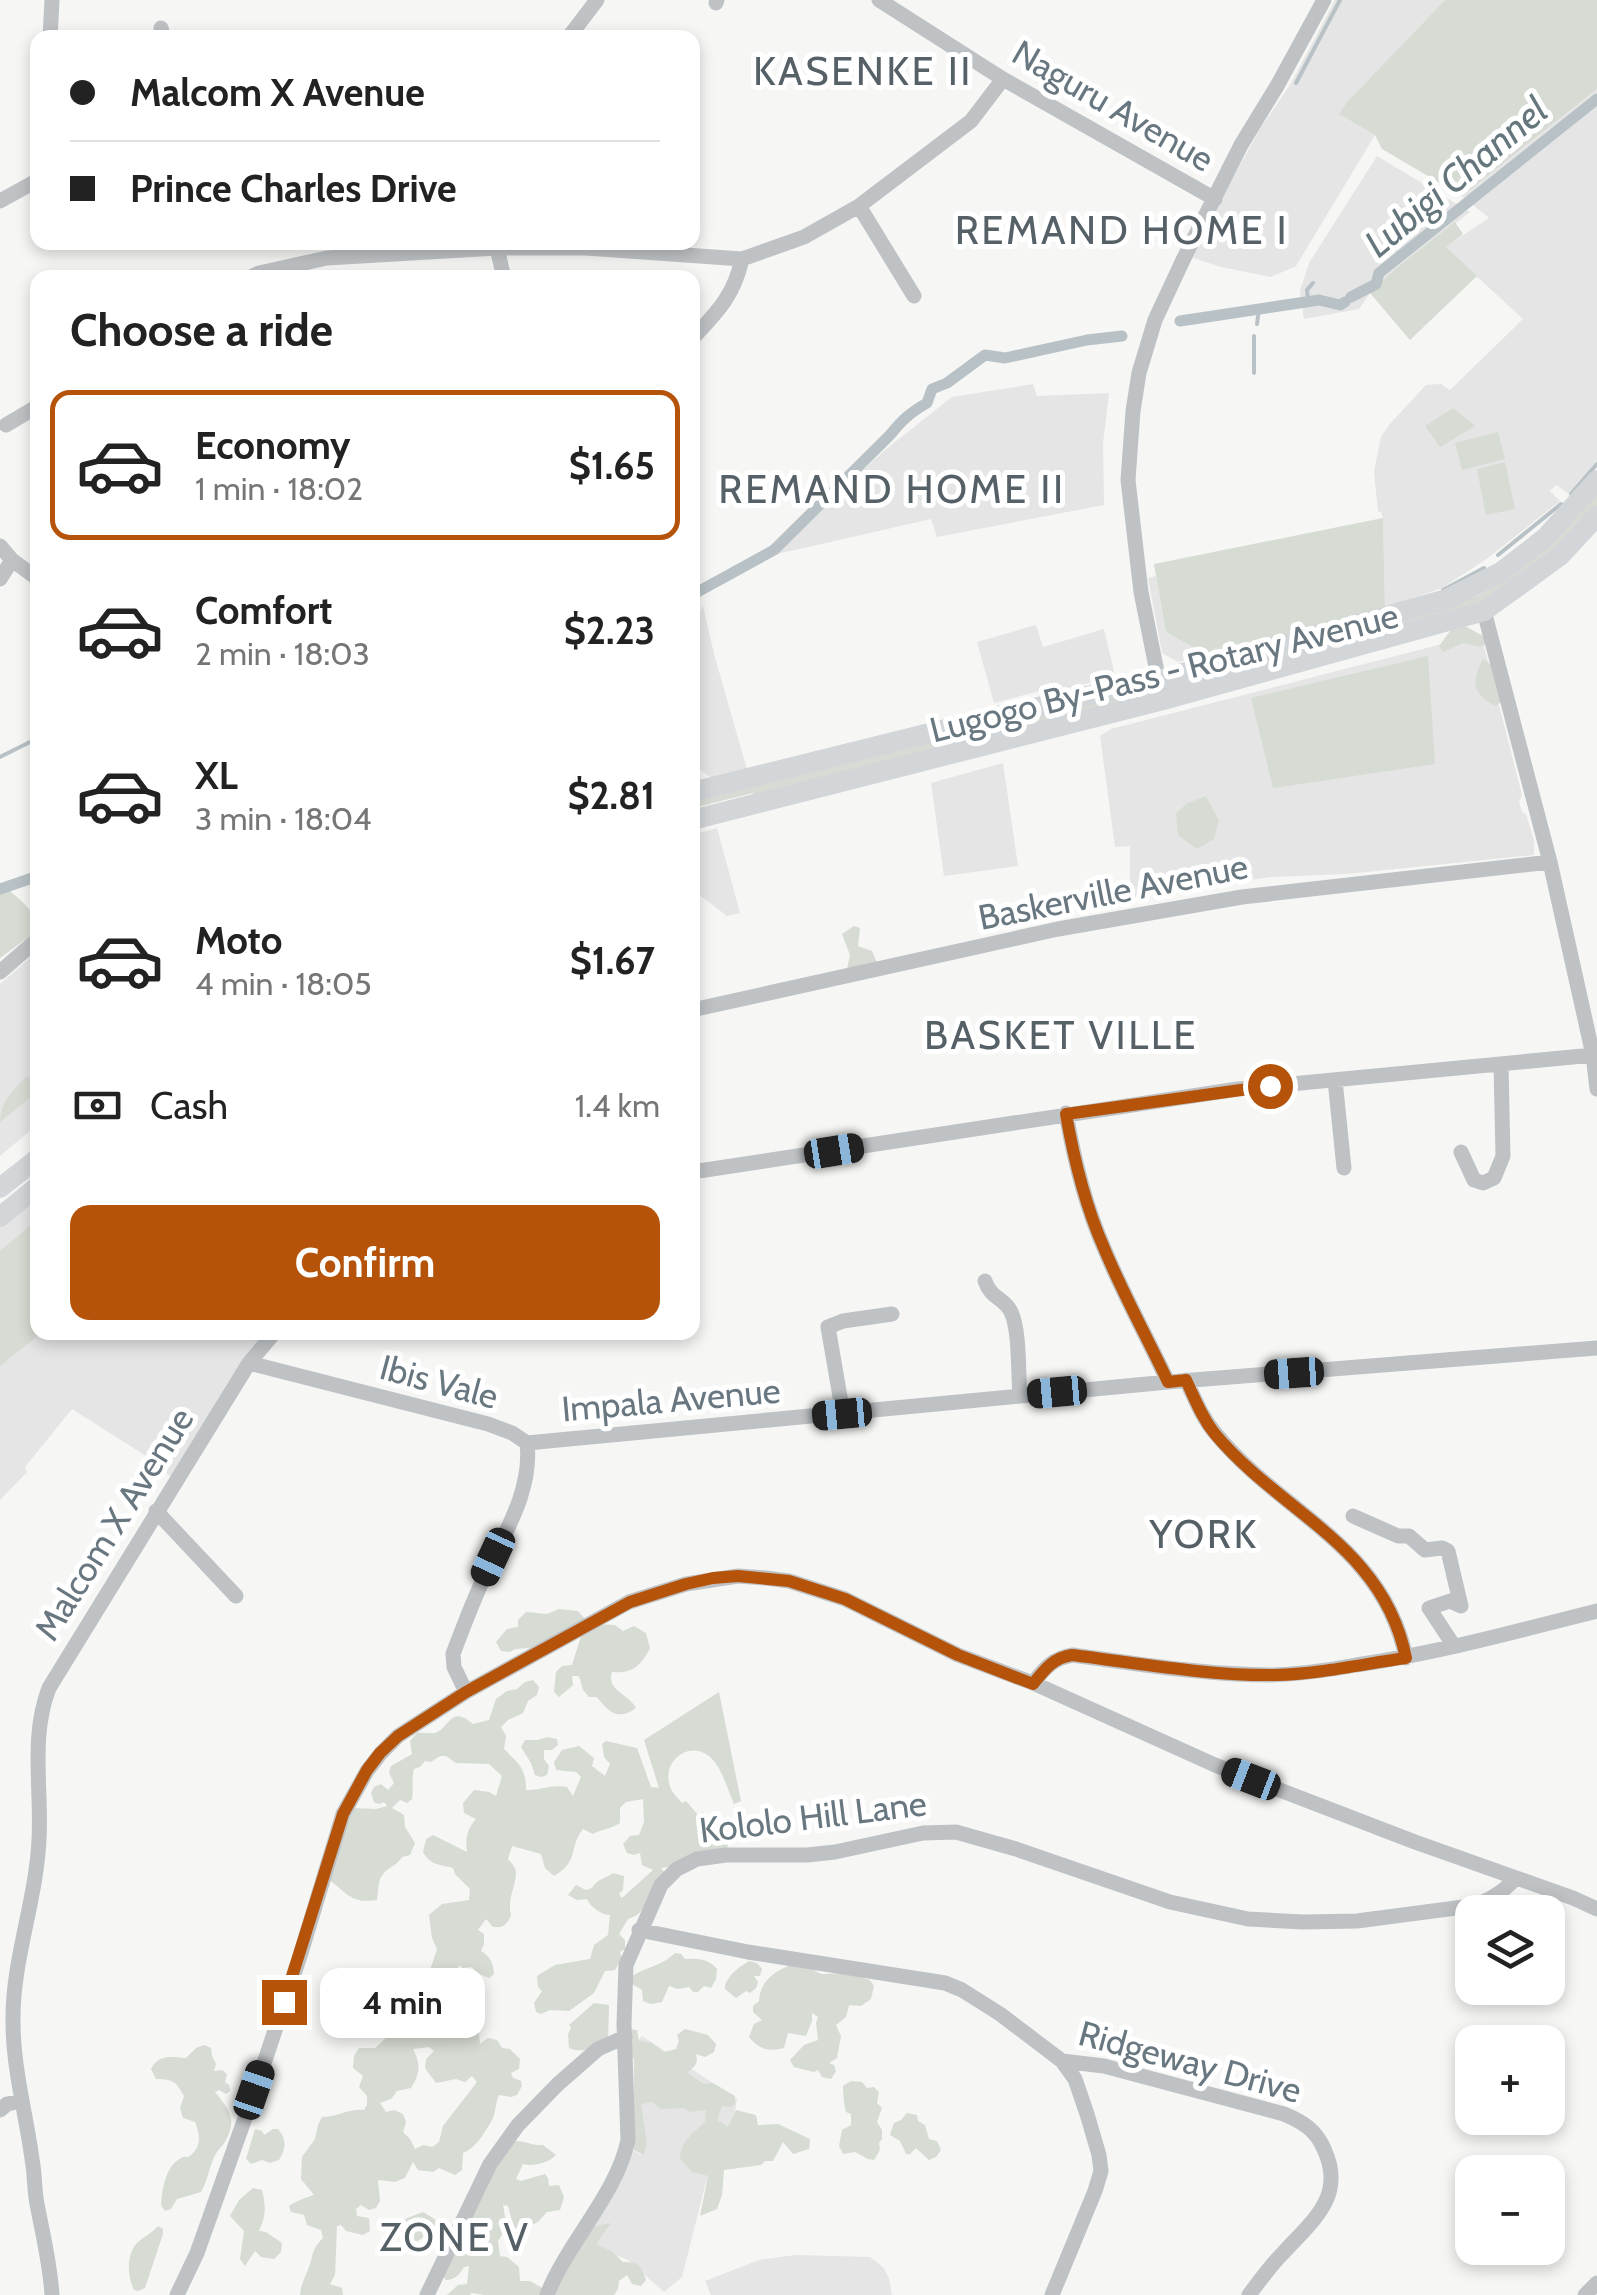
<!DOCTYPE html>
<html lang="en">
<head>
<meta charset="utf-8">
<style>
	:root { --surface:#fff; --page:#f6f6f6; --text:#222; --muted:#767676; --line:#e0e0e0; --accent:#b45309 }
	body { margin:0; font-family:Cabin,sans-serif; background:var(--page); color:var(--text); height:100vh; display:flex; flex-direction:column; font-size:38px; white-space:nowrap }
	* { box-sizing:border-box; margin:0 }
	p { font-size:32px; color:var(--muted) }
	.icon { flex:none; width:55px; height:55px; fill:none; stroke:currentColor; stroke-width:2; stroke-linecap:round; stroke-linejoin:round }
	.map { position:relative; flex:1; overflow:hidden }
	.side { position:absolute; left:30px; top:270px; width:670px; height:1070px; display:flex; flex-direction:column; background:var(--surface); border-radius:20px; box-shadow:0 5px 15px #0003 }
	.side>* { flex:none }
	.guide { position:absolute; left:30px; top:30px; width:670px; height:220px; border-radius:20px; box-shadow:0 5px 15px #0003; display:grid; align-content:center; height:220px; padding:0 40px; background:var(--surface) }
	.controls { position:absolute; left:1455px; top:1895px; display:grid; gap:20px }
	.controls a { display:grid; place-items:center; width:110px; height:110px; border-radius:20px; background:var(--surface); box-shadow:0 5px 15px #0003; font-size:50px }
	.end { position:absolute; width:45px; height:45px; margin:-22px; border:12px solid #b45309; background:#fff; box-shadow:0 0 0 5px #fff }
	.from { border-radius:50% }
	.bubble { position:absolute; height:70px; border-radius:20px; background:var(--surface); box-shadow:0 5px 15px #0003; font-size:32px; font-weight:700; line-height:70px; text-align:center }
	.car { position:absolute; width:30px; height:60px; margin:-30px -15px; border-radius:12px; box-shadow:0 0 8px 2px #0007; background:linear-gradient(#222 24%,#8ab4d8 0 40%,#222 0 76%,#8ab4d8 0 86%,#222 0) }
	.guide b { display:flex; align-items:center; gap:35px; height:95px; font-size:38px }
	.guide b+b { border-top:2px solid var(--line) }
	.guide i { width:25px; height:25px; background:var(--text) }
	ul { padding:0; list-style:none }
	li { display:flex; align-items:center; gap:30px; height:150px; margin:0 20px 15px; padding:0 20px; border:5px solid transparent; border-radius:20px }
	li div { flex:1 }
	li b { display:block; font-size:38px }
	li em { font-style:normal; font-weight:700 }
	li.active { border-color:var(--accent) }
	li>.icon { width:90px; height:90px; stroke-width:1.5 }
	h2 { padding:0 40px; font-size:45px; line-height:120px }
	.pay { display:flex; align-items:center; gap:25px; height:110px; padding:0 40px; font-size:38px }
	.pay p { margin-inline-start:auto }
	.cta { display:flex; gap:20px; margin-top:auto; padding:20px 40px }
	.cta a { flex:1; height:115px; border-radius:20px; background:var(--accent); color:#fff; font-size:40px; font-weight:700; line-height:115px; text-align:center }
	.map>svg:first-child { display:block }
	.built { fill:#e4e5e4 }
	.green { fill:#d6dbd3; fill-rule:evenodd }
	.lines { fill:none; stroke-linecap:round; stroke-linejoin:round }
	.stream { stroke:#b8c2c6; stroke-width:4 }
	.canal { stroke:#b8c2c6; stroke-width:11 }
	.minor { stroke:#bec2c5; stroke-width:15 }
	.major { stroke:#d2d6d9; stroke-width:20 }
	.route { stroke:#b45309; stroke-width:12 }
	.labels { text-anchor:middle; stroke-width:10; stroke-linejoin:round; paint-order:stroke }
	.street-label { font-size:35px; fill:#697781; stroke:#fff }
	.water-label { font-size:38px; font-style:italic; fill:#65777d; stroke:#fff }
	.quarter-label { font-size:40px; letter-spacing:2.5px; fill:#566067; stroke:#fff }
</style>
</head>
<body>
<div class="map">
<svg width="1597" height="2295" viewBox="0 0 1597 2295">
	<rect width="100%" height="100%" fill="#f6f6f4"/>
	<path class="built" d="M1335,0H1445L1346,103L1339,114L1375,135L1296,266L1271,277L1221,267L1193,258L1215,210L1260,129L1290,85Z
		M1597,89V463L1569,494L1556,485L1550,491L1560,501L1488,558L1442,588L1385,608L1383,518L1381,512H1378L1374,471L1381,437L1389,425L1426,385L1441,384L1450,390L1523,319L1445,247L1489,218L1462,196Z
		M1377,156L1470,212L1394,270L1370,293L1359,309L1304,319L1300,291L1309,263Z
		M1033,384L1037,396L1109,393L1103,443L1104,505L937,537L931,519L773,555L815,513L885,450L952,397Z
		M1156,576L1166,632L1206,655L1178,662L1162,653L1148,578Z
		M703,606L714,654L748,773L716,781L696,767L693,754V622Z
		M1036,625L1043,647L1104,629L1116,680L1105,679L1052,692L1051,688L994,703L977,642Z
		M1481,634L1522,795L1519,802L1522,812L1526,814L1534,841V855L1347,874L1272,877L1171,890L1130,900V846L1115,847L1100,736L1111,729Z
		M1003,763L1018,866L944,876L931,783Z
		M717,828L740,913L727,916L693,890V835Z
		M37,952V1125L0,1156V984Z
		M37,1192L38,1332L264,1333L227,1385L171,1477L146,1456L72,1409L25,1467L27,1472L0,1500V1223Z
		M642,2036L737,2099L735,2111L706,2182L682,2277L664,2292L628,2260L582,2241L627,2168L634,2150L637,2153L644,2155L647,2144L640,2111L637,2042Z
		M796,2255L870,2257L883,2267L889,2278L892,2295H711L705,2281L759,2260Z"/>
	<path class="green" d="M1445,0H1597V89L1462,196L1382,149L1375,135L1339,114L1346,103Z
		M1455,222L1463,234L1446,247L1477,276L1410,340L1370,293L1394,270Z
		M1453,408L1475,426L1440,447L1425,426Z
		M1498,432L1505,459L1462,470L1455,443Z
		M1505,462L1515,509L1486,515L1477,469Z
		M1597,490V506L1545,558L1494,598L1168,690L1166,686L1447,607L1478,595L1496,585Z
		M1383,518L1385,608L1319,629L1206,655L1166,632L1154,564Z
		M1463,625L1485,637L1486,644L1480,647L1463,643L1443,652L1439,646L1453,627Z
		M1428,656L1435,764L1273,788L1251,698Z
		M1483,659C1498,666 1499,685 1503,700L1496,706C1471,694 1472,681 1483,659Z
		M1151,685L1156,693L755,798L753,793L693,808V801Z
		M1206,796L1219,821L1214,839L1197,849L1178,835L1176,813L1188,803Z
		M0,883C15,896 37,909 37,931L0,958Z
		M854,926L860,928L858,946L872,951L877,963L847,969L850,955L842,934Z
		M27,1076L37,1088V1092L0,1122C1,1101 12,1091 27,1076Z
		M37,1220L38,1332L41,1333L0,1366V1251Z
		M559,1609L578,1611L584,1618L578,1635L540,1647L516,1649L509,1652L501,1651L496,1642L507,1629L518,1627V1620L526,1612L547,1614Z
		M594,1624L615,1625L623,1631L634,1626L646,1633L650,1648C641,1666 632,1674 612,1672C606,1691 628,1693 636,1708C618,1721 608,1712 597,1697H589L583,1690L579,1676H572L573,1685L559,1697L554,1692L556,1672L562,1666L572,1665L582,1633Z
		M533,1680L539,1687L537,1695L528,1701L523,1713L508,1720L501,1727L506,1736L504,1749C519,1764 526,1768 526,1790C541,1790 552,1784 567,1787L573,1796L581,1777L576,1772L556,1770L554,1762L562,1750L579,1746L594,1758L592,1766L605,1776L610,1764L604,1757L602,1744L606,1741L637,1748L651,1787L659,1788L644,1740L719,1692L741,1801L734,1804C728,1790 723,1772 714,1761C692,1735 657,1762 672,1791C674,1795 679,1799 682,1803L686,1801L698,1815L703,1812L713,1824L728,1826L732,1835L726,1837L729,1843L722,1860L661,1868L665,1873C660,1880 654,1888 650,1895C642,1907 644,1914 628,1919L619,1934L625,1940V1949L620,1952L622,1958L615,1970L605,1971L594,1993L569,2011L550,2010L541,2014L536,2012L534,2003L542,1991L538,1987L537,1976L555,1965L590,1959L594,1945L608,1935L610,1915C602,1915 590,1907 587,1899L577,1900L568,1895L576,1885L586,1890L592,1888C598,1878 605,1879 613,1873L624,1876L623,1890L619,1894L622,1898L653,1870L642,1865L640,1853L634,1855L627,1853L623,1844L630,1836L639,1835L644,1822L643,1799L626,1802L620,1808V1823C611,1829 602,1829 593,1834L583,1829C568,1848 580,1861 554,1876L545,1868L541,1854L512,1846L508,1859C512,1864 516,1867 516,1873C516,1883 510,1895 510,1905C509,1914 514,1913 508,1921C503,1928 501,1927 493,1927L486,1919L478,1930L484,1934V1944L481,1951C491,1957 493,1963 494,1974L489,1978L477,1973L472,1967L463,1968L459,1965L451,1990L476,1994L485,2004L482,2018L463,2023L456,2021L452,2012L446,2009V1996L424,1989L437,1949L432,1938L429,1915L442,1904L469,1900L470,1889L455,1874L453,1868C439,1864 431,1866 423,1852L426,1839L433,1835L467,1852C465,1839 467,1829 476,1819L464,1813L463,1803L474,1790L489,1792L496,1796L502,1776L489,1764L456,1763L446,1756H440L431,1762L425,1761L420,1767L414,1769C411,1780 414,1788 412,1799L407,1803L400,1800L392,1808L404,1815L405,1827L415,1843L410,1855L402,1857C397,1866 386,1868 381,1877C378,1882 378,1894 377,1900C350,1904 348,1893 328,1879L352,1808L376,1809L387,1806L384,1802L379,1804L374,1802L371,1793L374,1787L381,1784L388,1790L394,1783L389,1773L391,1766L412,1754L410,1741L417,1733C423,1732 429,1734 435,1733C450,1728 450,1704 473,1724L489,1720L496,1699L507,1691L517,1689L525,1682Z
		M547,1737L557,1739L558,1745L552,1750H544V1759L549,1766L547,1775L541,1777L535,1775L531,1763L521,1747L525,1740H538Z
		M675,1953L681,1954L685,1959C698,1958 709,1959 717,1969L716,1979L711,1988L704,1986L698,1992H693L689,1987L678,1989L669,1986L662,2002L651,2004L643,2001L642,1990L632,1984V1976C646,1967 664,1965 675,1953Z
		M749,1961L757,1963L762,1969L760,1976H754L758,1982L756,1988L750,1993L746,1991L736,1998L725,1989C725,1977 739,1967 749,1961Z
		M794,1964L806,1966L821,1974L848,1973L870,1980L874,1986L871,1999L861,2006L849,2005L846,2017L836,2025L841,2036L837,2058L829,2063L834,2065L836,2071L831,2079L822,2077L818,2070L814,2072L794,2067L790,2060L804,2045L818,2040L816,2023L818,2017L812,2013V2021L806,2036L788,2033L784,2048C768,2052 759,2049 749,2037L754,2024L762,2020L753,2012V2006L759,2001C760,1980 776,1970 794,1964Z
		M415,2000L429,2003L436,2011V2023H444L451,2030C462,2026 469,2026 479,2033L480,2044L488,2038L497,2040L502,2048L510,2049L520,2059L519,2069L511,2073L513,2078L521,2081L522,2086L517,2095L511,2097L499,2095C495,2103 496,2113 492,2120C485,2132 476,2148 463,2153L462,2170L455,2175L439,2168L433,2172L418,2170L413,2162L405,2178L395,2182L378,2180L380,2201L376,2208L369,2210L361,2205L356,2209L357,2216L369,2218L370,2231L363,2235L346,2231L341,2225L337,2226L335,2275L330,2284L342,2288L343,2295H300C301,2285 304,2279 308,2270C314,2255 310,2251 323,2238L321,2230L307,2225L304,2215L291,2212L289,2206C298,2200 305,2198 314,2195L301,2179L302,2157L315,2139L318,2125L322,2117C337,2117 350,2108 364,2110L367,2105V2096L359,2087L363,2076L353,2068L354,2056L359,2048H375L386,2038C386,2019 400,2008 415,2000ZM429,2047L434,2051L426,2059L425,2068L436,2083L456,2079L465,2082L472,2076L477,2082L443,2126L439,2142L432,2147L423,2145L415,2149L410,2139L403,2132L406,2122L403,2114L394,2110L386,2112L380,2103L391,2099L397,2091L411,2088C420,2074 421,2064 413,2049Z
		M594,2003L609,2005L608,2044C595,2047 581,2054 569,2048L568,2034L571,2028L569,2025Z
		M629,2029L637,2030L639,2041L652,2043L664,2052L676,2049L679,2041L677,2035L685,2029L708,2035L716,2044L714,2052L705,2057L696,2054C699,2064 694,2067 687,2073L704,2084L713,2083L735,2096V2104L731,2107L722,2106L717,2120L728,2127L736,2110L756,2115L758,2125L778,2124L810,2139L809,2149L793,2154L783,2142L773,2161H765L761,2165L724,2170L722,2195L717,2209L700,2216L708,2176L692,2172L680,2159C681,2141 692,2134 705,2122L706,2110L689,2112L685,2108L661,2109L652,2102L641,2104L647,2144L644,2155L634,2150V2059L629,2054Z
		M204,2045L211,2048L212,2056L216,2064L214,2071L222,2070L227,2074L225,2082L229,2085L230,2091L226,2094L219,2090L215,2092C229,2110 238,2118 225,2142C222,2146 218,2150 215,2155C209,2167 208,2180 201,2192L177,2199L171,2209L165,2211L161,2205C162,2191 165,2169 178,2160C188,2152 184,2162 193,2153C202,2145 199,2131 195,2122L183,2118L180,2108L184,2096C175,2080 174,2080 156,2079L151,2069C159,2054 170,2057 186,2058L196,2048Z
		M851,2081L862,2082L867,2088L874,2087L879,2092L877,2103L882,2108L877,2122L882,2130V2139L879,2143L880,2150L874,2160L868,2159L855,2152L843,2154L839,2146L842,2130L851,2125V2114L846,2112C844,2105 843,2093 843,2086Z
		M907,2113L917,2115L918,2121L925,2125L929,2139L937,2141L941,2150L936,2157L929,2160L916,2148L910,2154H906L900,2141L890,2135L894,2123L901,2120Z
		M255,2129L262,2131L264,2135L273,2129H278C287,2140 286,2148 279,2160L270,2163L262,2160L251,2164L246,2159Z
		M515,2141C526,2141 532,2146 543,2145L556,2155C548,2163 533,2167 523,2164L516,2179L521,2181L545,2174L548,2178L549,2186L559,2185L564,2197L560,2210L547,2212L538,2222L521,2230L514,2228L508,2206L503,2205L506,2222L503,2233L498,2241L500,2256L507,2257L519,2267L520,2281H530L544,2289L592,2227L611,2223L596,2244L613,2252L623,2262C638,2262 641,2265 646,2280L641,2286L632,2284L627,2275L619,2281L618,2289L614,2295H485L471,2293L470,2295H447L458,2285L467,2284L469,2266L464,2267C460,2274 455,2280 446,2280L440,2273L479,2195L485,2193L490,2173Z
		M253,2188L262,2190C266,2207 266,2216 259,2231L266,2232L282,2243L281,2252L274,2259L261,2257L255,2251L245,2266L240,2259L244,2231L230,2216L239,2200Z
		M423,2212L436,2220V2228L418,2241H409L400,2230L405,2219Z
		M158,2226L163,2229V2234L145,2288L138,2291L134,2290C127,2275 126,2254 138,2242C145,2236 152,2233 158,2226Z"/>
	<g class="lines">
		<path class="stream" d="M1296,83L1340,0
			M1308,302L1307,290L1313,283
			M1257,324L1259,309
			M1254,336V373
			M1571,494L1597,464
			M1498,555L1561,504
			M1443,590L1484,568
			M0,757L38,738"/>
		<path class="canal" d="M1351,297L1376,284L1379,273L1597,99
			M1180,321L1319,300L1340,305L1345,302
			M692,595L774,550L890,435C902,420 911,412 927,403L932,389L947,383L985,355L1005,358L1087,340L1122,336
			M0,889L38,876"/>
		<path class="minor" d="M879,0L1003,79L1215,199
			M716,3L717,0
			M161,28L164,38
			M50,38L52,0
			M568,38L597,0
			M0,201L38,180
			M859,206L914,296
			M497,248L504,278
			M249,278L259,273L327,258L497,248H586L742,259L804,237L859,206L971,121L1003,79
			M692,339C717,312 734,296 742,259
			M6,425L38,406
			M0,546L12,560L38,579
			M0,579L12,560
			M1484,611L1550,862L1593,1055L1597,1089
			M1160,687L1141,592L1128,480L1133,411L1139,373L1155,320L1183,260L1241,145L1277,86L1324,0
			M0,972L38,939
			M692,1010L1058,929L1242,897L1550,862
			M1335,1080L1344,1168
			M1066,1113C1074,1160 1085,1205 1104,1248C1123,1294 1147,1337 1168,1382
			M1461,1152L1474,1180L1483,1183L1494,1178L1503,1156L1501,1064
			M692,1172L1238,1089L1593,1055
			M985,1281C991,1299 1005,1298 1011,1312C1020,1330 1018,1375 1020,1396
			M249,1363L488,1424L512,1433L527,1443C533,1492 501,1539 482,1582C471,1606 462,1630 453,1654L454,1667L466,1692
			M1186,1380C1195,1399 1202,1418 1216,1434C1282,1514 1383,1545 1406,1658
			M843,1414L828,1327L843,1321L892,1314
			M527,1443L1168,1382L1597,1348
			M156,1511L236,1596
			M1353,1516L1398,1536H1409L1425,1550L1442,1548L1448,1551L1461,1606L1450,1601L1429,1608L1454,1646
			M1033,1683C1045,1668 1053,1658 1073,1655C1138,1664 1206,1675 1272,1675C1300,1674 1329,1670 1356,1665C1438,1653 1517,1631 1597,1611
			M639,1930L748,1952L945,1983L962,1990L1000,2014L1062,2061L1104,2066L1284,2114C1303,2122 1316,2130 1324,2149C1346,2196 1313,2220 1284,2252C1271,2265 1260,2280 1249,2295
			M0,2110L7,2104L22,2101
			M52,2295C50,2263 43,2236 37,2204C34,2189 35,2174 32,2159C26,2114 13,2068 13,2022C12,1961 36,1902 39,1840C42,1790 30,1737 49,1688L249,1363L275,1332
			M177,2295L197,2253L255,2090L300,1956L343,1814L367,1771L381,1753L398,1736L466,1692L629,1602L686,1584L738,1576L766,1578L789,1581L845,1599L958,1655L1033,1683L1215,1765L1415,1842L1573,1898L1597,1909
			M427,2295L490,2164L518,2125L558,2084L598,2049L625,2037
			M547,2295C567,2243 617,2194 628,2140L624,2024L626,1965L661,1885L677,1869L697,1859L726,1855H807L835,1852L923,1833L956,1832L1016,1849L1170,1902L1248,1919L1303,1922L1357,1921L1471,1906C1490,1901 1503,1892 1516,1878
			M1052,2295L1095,2191L1101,2171L1099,2155L1087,2114L1075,2079L1062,2061
			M1585,2295L1597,2283"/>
		<path class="major" d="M692,792L994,717L1158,680L1447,599L1501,572L1546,537L1597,480
			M692,820L1163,700L1484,611L1560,556L1597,516
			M0,1188L38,1158
			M0,1217L38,1186"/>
	</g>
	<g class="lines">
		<path class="route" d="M284,2002L343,1814L367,1770L380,1753L398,1736L466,1692L630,1602L686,1584L713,1578L738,1576L789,1581L845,1599L958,1655L1033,1684C1045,1669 1053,1658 1072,1655C1138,1663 1209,1676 1275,1675C1319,1674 1363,1664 1406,1658C1383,1545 1282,1514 1215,1434C1202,1418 1195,1399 1186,1380L1168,1382C1147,1337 1123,1294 1104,1248C1085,1205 1074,1160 1066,1114L1270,1086"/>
	</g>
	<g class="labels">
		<g class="street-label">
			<text transform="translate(1113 106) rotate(30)" y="12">Naguru Avenue</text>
			<text transform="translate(1164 673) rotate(-14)" y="12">Lugogo By-Pass - Rotary Avenue</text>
			<text transform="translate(1113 892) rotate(-11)" y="12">Baskerville Avenue</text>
			<text transform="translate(439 1382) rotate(15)" y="12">Ibis Vale</text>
			<text transform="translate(671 1400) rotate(-5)" y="12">Impala Avenue</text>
			<text transform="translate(114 1524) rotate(-58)" y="12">Malcom X Avenue</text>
			<text transform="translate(813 1817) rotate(-7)" y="12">Kololo Hill Lane</text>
			<text transform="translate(1190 2062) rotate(15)" y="12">Ridgeway Drive</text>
		</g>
		<g class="water-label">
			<text transform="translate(1456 177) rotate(-40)" y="13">Lubigi Channel</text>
		</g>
		<g class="quarter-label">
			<text x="863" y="85">KASENKE II</text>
			<text x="1122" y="244">REMAND HOME I</text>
			<text x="892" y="503">REMAND HOME II</text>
			<text x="1061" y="1049">BASKET VILLE</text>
			<text x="1204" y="1548">YORK</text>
			<text x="455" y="2251">ZONE V</text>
		</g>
	</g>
</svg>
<div class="controls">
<a><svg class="icon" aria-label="layers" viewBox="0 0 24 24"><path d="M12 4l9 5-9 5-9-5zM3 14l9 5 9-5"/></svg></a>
<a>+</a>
<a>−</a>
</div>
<i class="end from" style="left:1270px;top:1086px"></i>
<i class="end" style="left:284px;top:2002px"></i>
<div class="bubble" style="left:320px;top:1968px;width:165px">4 min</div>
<i class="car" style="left:834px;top:1151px;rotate:81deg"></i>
<i class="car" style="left:1294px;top:1373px;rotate:266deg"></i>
<i class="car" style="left:1057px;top:1392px;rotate:265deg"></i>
<i class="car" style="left:842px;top:1414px;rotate:265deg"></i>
<i class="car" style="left:493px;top:1557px;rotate:205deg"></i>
<i class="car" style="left:1251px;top:1779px;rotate:291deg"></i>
<i class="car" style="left:254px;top:2090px;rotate:19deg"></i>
<div class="guide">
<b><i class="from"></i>Malcom X Avenue</b>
<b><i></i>Prince Charles Drive</b>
</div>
<section class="side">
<h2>Choose a ride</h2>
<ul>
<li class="active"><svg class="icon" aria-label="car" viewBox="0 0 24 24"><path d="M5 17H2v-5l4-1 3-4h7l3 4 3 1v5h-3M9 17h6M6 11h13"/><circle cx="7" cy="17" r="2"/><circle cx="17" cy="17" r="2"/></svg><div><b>Economy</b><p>1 min · 18:02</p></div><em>$1.65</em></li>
<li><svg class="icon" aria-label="car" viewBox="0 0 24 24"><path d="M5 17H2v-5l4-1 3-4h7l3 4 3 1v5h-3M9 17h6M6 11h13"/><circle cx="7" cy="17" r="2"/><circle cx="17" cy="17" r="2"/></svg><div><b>Comfort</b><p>2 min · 18:03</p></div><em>$2.23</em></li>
<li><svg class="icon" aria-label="car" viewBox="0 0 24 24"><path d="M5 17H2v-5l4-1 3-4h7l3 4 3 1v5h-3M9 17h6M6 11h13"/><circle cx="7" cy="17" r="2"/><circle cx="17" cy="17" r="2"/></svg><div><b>XL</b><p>3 min · 18:04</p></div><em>$2.81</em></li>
<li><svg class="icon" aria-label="car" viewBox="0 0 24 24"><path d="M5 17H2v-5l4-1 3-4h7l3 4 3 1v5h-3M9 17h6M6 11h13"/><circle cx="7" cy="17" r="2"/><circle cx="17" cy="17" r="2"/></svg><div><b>Moto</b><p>4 min · 18:05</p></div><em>$1.67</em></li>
</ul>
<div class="pay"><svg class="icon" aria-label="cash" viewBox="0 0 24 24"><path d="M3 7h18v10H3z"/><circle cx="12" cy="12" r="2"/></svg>Cash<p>1.4 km</p></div>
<div class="cta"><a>Confirm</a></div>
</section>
</div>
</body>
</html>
